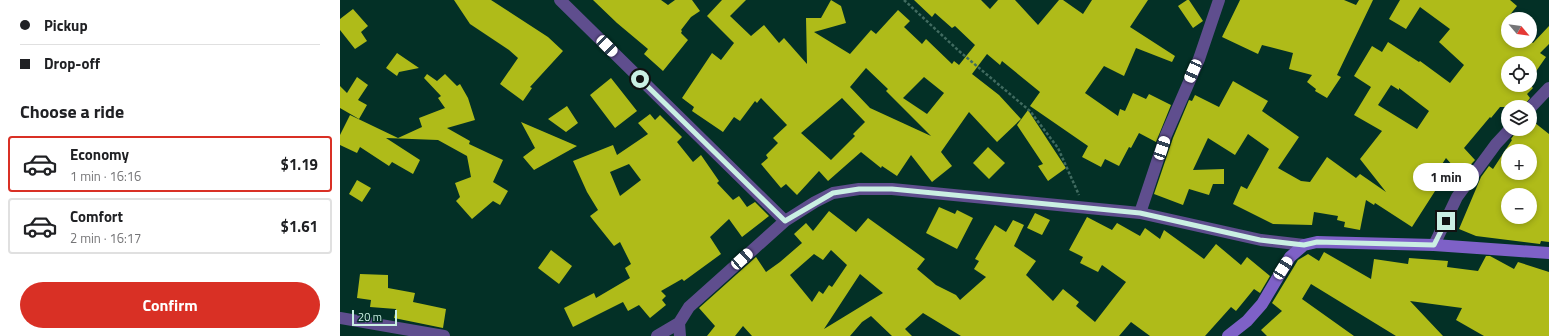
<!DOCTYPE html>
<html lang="en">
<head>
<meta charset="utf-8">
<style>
	:root { --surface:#fff; --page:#f6f6f6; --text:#202124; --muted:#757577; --line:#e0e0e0; --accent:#d93025 }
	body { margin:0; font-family:"Titillium Web",sans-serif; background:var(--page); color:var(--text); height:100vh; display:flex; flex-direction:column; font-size:15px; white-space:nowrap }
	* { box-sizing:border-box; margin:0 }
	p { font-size:13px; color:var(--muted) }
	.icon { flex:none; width:22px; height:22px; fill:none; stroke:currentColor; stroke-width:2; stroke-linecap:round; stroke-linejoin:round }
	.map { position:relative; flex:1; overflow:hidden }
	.sheet { display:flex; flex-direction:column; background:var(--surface); width:340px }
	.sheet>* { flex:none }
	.guide { display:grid; align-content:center; height:88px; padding:0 20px; background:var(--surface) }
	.needle { width:26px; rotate:119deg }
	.controls { position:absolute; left:1161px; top:12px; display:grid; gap:8px }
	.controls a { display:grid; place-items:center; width:36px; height:36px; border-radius:50%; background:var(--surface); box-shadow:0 2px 6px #0003; font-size:20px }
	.scale { position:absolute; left:12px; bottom:10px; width:45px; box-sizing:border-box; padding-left:4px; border:2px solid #caefe3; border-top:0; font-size:11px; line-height:14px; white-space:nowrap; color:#caefe3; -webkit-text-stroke:3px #033026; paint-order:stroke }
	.end { position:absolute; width:18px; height:18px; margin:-9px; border:5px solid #caefe3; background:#111; box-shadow:0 0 0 2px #111 }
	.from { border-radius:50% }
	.bubble { position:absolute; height:28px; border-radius:14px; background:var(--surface); box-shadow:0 2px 6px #0003; font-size:13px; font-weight:700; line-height:28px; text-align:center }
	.car { position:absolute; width:12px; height:24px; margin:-12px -6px; border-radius:5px; box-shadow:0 0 3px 1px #0007; background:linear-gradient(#fff 24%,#345 0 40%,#fff 0 76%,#345 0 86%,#fff 0) }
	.guide b { display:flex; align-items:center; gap:14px; height:38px; font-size:15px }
	.guide b+b { border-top:1px solid var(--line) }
	.guide i { width:10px; height:10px; background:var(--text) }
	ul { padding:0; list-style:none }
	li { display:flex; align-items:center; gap:12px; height:56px; margin:0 8px 6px; padding:0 12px; border:2px solid var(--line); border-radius:4px }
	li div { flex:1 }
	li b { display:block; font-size:15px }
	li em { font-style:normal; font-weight:700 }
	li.active { border-color:var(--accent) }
	li>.icon { width:36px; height:36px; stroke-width:1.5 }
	h2 { padding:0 20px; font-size:18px; line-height:48px }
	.primary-button { display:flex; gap:8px; margin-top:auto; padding:8px 20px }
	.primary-button a { flex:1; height:46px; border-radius:24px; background:var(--accent); color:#fff; font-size:16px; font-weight:700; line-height:46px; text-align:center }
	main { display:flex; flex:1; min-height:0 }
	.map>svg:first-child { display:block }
	.building { fill:#afbb19; fill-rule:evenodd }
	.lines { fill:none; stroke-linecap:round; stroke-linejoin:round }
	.path { stroke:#406b60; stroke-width:2.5; stroke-dasharray:3 2; stroke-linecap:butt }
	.street { stroke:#5f4e8e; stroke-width:12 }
	.secondary { stroke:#7e61c7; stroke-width:12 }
	.route { stroke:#caefe3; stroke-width:5 }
</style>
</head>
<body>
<main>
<section class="sheet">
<div class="guide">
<b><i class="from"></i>Pickup</b>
<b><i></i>Drop-off</b>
</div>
<h2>Choose a ride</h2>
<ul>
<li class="active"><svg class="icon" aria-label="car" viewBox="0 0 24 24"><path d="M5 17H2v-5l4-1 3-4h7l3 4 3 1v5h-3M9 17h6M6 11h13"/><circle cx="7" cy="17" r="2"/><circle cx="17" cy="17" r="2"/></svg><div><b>Economy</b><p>1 min · 16:16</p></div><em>$1.19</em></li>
<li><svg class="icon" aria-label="car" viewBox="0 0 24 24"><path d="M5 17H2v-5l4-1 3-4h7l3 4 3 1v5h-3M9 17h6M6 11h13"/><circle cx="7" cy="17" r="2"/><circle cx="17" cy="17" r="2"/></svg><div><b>Comfort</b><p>2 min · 16:17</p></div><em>$1.61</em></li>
</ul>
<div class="primary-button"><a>Confirm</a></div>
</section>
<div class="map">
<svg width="1209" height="336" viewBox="0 0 1209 336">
	<rect width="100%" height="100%" fill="#033026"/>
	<path class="building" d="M114,0H151L208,37L223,51L190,87L192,88L183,101L160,84L178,58L169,50L130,24Z
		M253,0H321L328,5L335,0H352L360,11L351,17L341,30L342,31L341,33L348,40L323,71L304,54L308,49L277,23Z
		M382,0H406L390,16L411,36L424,25L439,43L444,38L467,64L466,18H481L491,0L501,6L506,23L474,32L510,54L531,30L536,34L558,10L570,21L564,27L582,44L586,39L612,64L614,61L619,65L635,45L615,26L612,28L595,13L592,17L574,0H641L650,9L658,0H675L698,25L719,0H723L743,14L752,0H808L790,27L835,56L832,62L796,48L784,76L764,66L745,93L778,116L780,109L785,111L793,93L806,99L809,94L831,105L816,142L799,133L791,148L789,147L779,166L765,159L761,167L742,157L748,146L690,106L700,92L662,61L660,65L647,54L632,74L659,95L681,119L657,142L629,112L601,152L612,166L592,182L571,155L557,176L542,166L541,168L521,152L488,181L479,171L457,195L446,184L441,188L421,164L428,158L426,155L438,143L433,138L447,125L421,98L417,103L415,101L400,121L394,117L383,132L352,111L354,107L342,98L372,53L381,60L394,43L367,16ZM526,68L548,89L546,91L591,136L530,108L510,87ZM584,77L604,93L587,114L563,98ZM502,98L525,122L513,134L515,136L491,160L461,133Z
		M847,0H849L863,21L853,28L838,6Z
		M900,0H1004L1016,5L1019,0H1033L997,75L1001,77L987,98L975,91L976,89L967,82L972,75L949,69L953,53L922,45L918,54L882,37Z
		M1060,0H1170L1177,6L1164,22L1168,25V41H1190L1193,43L1209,26V44L1200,53L1206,57L1190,80V63H1168V85H1190L1193,88L1187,94L1190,98L1183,107H1160L1151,118L1150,117L1124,148L1135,160L1121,175L1106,158L1089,184L1097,188L1072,227L1035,203L1034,205L1026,200L1020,230L1004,227L1005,222L997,220L998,216L974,212L972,225L933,224L893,204L901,186L907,189L929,149L908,134L895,155L868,138L853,170L884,169V184H873L869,195L849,189L843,205L814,194L833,138L849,100L852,101L855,95L879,107L893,81L928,101L922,111L959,137L938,168L961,181L970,182L987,157L1016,178L1020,174L1046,192L1020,159L1042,131L1014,115L1031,87L1014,76L1032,46L1042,52L1048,42L1079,62L1080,61L1110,83L1124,65L1099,42L1110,29L1080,7L1066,29L1049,19ZM1051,85L1059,90V88L1089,111L1077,129L1038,105Z
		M13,9L28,26L21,32L27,41L15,49L0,30V19Z
		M57,53L79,68L59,72L57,76L46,68Z
		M87,74L97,81L105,74L117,86L120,84L128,98L135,120L107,128L130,141L129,144L163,160L153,182L168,191L160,205L153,201L132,219L116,201L120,197L115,183L131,177L127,156L98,140L46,138L80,160L73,174L52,162L49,166L20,147L17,153L0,145V135L10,115L58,138L82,127L79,118L105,108L98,98L101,96L84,78Z
		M17,77L28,85L18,100L27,105L19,119L0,108V86L7,93Z
		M271,78L297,111L275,128L250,95Z
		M227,106L238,123L226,132L208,119Z
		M688,110L726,168L708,181L698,166L703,164L677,125Z
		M310,114L315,120L320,115L342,137L337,142L353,162L361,155L379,181L377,183L393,200L399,196L407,207L415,202L429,216L402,237L389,219L370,237L381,254L344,281L342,279L321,291L326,296L322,300L326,305L310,318L299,305L288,311L283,302L233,327L224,308L254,293L256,298L290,278L285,268L291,264L280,242L274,246L250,216L258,210L247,192L233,161L273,145L277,155L308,134L298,123ZM289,164L301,180L280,196L270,172Z
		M1190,119L1209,134V242L1201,241L1200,244L1136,236L1119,229L1141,177L1149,166L1153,169L1172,140L1171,139L1178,129H1190ZM1168,151H1190V173H1168ZM1168,195H1190V217H1168Z
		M181,122L237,146L194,170L183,157L195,148Z
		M648,147L665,163L649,179L633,163Z
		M17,180L31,188L22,202L9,194Z
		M599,207L615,214L617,210L633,218L617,249L586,233Z
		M489,211L516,232L528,218L585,259L577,269L596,285L616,295L620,300L646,277L634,269L639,261L635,259L655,225L666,232L673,220L684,225L674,246L696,261L686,275L713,301L723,289L739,302L736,306L755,322L786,282L762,265L758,272L740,263L743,257L729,250L747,217L772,230L777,223L800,236L805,228L820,239L824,230L864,259L876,244L901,265L907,257L930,276L920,293L914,289L896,311L891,307L865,336H810L791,322L779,336H621L583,313L565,329L572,336H552L531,316L522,322L510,336H412L403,326L395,336H367L375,326L359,308L416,257L426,272L440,262L462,243L454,234L466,223L473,231ZM491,250L507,265L492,287L489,285L483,294L479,291L472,302L450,275L474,254L483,260ZM520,274L543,293L484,329Z
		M695,213L710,220L702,235L687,228Z
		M211,250L232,266L219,284L198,268Z
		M984,252L1031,279L1034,259L1068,264L1069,258L1108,261L1107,267L1138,271L1146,256H1150L1174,269L1178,262L1209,272V336H1144L1116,320L1122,308L1070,301L1103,336H1056L971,284L962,299L1014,336H927L921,330L942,311L932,303L958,260L968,254L979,261Z
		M20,274L48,275V288L75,293L73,302L106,309L103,328L54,318L56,309L30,307L31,300L17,298Z"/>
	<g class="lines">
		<path class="path" d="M564,0L619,51L690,111L718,148L739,195"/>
		<path class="street" d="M220,0L445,221
			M1190,108L1209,88
			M800,213L826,135L859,59L879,0
			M1094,245L1117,197L1156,144L1170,129
			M0,318L104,336
			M317,336L339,323
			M340,336L339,323L349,307L445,221L475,202L493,193L519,189H552L800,213L921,240L964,245"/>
		<path class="secondary" d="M888,336L907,321L922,304L950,257L964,245L977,242L1094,245L1209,253"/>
	</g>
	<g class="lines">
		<path class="route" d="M300,79L445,221L493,193L519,189H552L800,213L920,240L964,245L977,242L1094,245L1106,221"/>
	</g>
</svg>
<div class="controls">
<a><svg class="needle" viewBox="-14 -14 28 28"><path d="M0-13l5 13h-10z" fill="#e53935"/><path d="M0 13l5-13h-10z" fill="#757577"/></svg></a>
<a><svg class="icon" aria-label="locate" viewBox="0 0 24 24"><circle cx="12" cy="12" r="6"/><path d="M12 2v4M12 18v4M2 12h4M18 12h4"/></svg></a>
<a><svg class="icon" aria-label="layers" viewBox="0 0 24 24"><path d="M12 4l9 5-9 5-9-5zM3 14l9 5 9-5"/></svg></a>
<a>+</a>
<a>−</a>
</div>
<div class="scale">20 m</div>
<i class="end from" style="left:300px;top:79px"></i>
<i class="end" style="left:1106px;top:221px"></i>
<div class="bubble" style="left:1073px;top:163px;width:66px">1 min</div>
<i class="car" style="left:267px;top:46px;rotate:135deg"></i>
<i class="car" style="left:853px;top:71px;rotate:204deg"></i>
<i class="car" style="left:822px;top:148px;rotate:18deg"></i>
<i class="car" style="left:402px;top:259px;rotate:48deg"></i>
<i class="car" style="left:943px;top:268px;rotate:32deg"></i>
</div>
</main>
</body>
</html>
